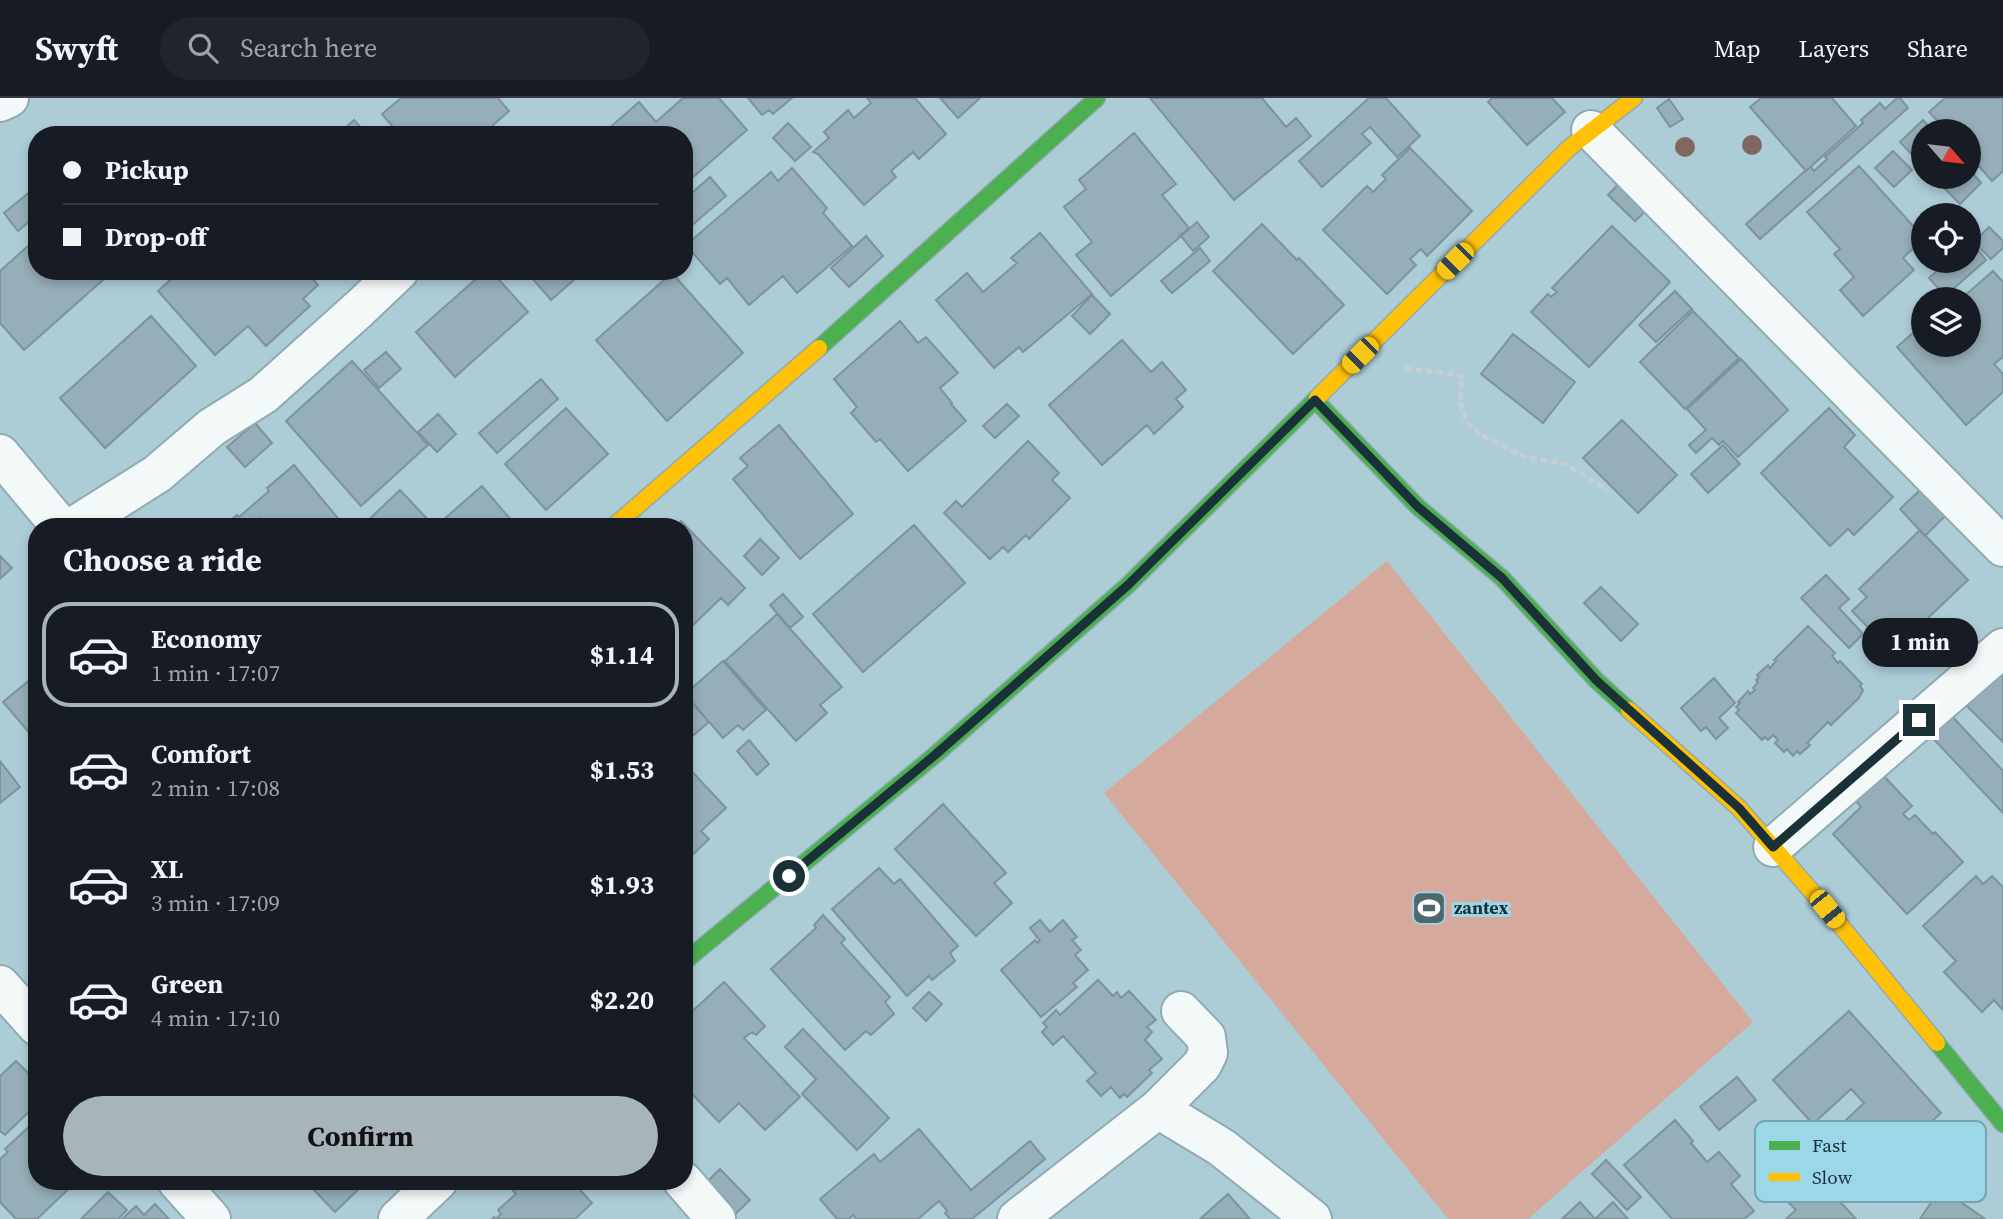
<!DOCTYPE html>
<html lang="en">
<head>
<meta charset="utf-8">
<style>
	:root { --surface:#171b24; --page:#20242c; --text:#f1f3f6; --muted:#9ea1a6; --line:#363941; --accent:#a7b4b9 }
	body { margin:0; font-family:"Source Serif 4",serif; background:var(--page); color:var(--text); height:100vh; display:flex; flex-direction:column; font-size:26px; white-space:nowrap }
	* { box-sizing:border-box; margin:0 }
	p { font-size:23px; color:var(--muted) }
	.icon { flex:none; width:38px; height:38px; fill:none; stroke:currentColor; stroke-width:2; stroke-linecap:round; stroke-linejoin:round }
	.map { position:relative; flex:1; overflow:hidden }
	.panel { position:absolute; left:28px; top:420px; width:665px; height:672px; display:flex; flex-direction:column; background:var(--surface); border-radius:28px; box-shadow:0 4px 10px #0003 }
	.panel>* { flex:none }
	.guide { position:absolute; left:28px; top:28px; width:665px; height:154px; border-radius:28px; box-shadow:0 4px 10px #0003; display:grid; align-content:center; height:154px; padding:0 35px; background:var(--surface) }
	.needle { width:46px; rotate:118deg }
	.tools { position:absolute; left:1911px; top:21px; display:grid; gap:14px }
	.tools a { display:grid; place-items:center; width:70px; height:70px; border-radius:50%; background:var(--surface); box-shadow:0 4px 10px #0003; font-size:35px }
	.end { position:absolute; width:32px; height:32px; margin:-16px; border:9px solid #1a3138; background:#fff; box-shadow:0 0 0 4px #fff }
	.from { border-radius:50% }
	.bubble { position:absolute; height:49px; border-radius:24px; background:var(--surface); box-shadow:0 4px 10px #0003; font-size:23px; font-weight:700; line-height:49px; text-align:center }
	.car { position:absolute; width:21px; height:42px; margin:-21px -10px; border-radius:9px; box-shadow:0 0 5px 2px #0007; background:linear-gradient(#f5c518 24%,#345 0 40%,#f5c518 0 76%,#345 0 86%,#f5c518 0) }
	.guide b { display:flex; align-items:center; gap:24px; height:66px; font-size:26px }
	.guide b+b { border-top:2px solid var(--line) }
	.guide i { width:18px; height:18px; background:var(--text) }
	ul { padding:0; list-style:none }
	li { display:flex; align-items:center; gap:21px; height:105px; margin:0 14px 10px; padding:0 21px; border:4px solid transparent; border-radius:28px }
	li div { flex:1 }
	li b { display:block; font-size:26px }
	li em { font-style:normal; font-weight:700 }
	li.on { border-color:var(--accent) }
	li>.icon { width:63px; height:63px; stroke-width:1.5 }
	h2 { padding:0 35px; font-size:32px; line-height:84px }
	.primary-button { display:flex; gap:14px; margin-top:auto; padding:14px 35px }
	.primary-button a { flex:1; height:80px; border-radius:42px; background:var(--accent); color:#111; font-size:28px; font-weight:700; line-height:80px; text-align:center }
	header { display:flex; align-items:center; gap:42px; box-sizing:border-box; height:98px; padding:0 35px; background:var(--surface); border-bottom:2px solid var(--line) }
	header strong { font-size:33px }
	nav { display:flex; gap:38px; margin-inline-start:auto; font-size:24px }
	.search { width:490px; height:63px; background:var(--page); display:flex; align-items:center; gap:18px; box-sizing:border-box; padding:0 24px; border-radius:38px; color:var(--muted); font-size:26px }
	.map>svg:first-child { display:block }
	.green { fill:#d5a99c }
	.building { fill:#96aeb7; stroke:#7c939c; stroke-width:2 }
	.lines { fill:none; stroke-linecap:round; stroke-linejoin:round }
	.street-casing { stroke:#90aab1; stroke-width:42 }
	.fast-casing { stroke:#90aab1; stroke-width:19 }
	.slow-casing { stroke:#90aab1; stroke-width:19 }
	.path { stroke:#c5cfd2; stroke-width:4.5; stroke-dasharray:7 3.5; stroke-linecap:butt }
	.street { stroke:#f3f8f9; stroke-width:38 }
	.fast { stroke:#4caf50; stroke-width:16 }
	.slow { stroke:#ffc107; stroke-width:16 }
	.tree { fill:#806760 }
	.route { stroke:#1a3138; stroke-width:9 }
	.labels { text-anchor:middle; stroke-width:6; stroke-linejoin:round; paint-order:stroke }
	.poi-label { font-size:18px; font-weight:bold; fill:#1a3138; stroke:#9cd7e7; text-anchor:start }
	.key { fill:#9cd7e7; stroke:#75a5b2; stroke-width:2 }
	.key-label { font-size:19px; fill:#1a3138 }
</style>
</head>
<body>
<header>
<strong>Swyft</strong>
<div class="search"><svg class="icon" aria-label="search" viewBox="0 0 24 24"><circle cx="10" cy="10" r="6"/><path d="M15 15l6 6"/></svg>Search here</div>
<nav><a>Map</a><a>Layers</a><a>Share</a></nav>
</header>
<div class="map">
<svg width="2003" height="1121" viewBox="0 0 2003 1121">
	<rect width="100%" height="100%" fill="#adcdd6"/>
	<path class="green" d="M1387,463L1753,924L1528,1121H1448L1104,695Z"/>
	<path class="building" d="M401,0H498L509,13L482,37H400L382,16Z
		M683,0H719L747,32L684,87V37H611L607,32L639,4L656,24Z
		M748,0H792L773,16L769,12L762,17Z
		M867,0H915L946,36L919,61L913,54L891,73L896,79L864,107L818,56L813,54L829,40L824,34L848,12L854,20L871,5Z
		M940,0H980L958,20Z
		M1150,0H1262L1286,29L1296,20L1311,38L1234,102Z
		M1369,0H1386L1420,38L1397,59L1370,29L1362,36L1371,45L1322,89L1299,63Z
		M1492,0H1552L1565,14L1527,47L1488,4Z
		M1761,0H1832L1856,28L1806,73L1750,9Z
		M1897,0H1900L1908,10L1760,141L1746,126L1806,72L1811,69L1814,73L1827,61L1825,59L1863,25L1861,22L1880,5L1885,11Z
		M1945,0H2003V73L1992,83L1969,57V33H1947L1929,14Z
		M1669,1L1683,21L1670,29L1657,10Z
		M354,22L368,37H338Z
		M1923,22L1933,33H1923V68L1900,44Z
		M788,25L811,49L795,63L773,40Z
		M1134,35L1176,86L1162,97L1189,130L1179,138L1180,139L1111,198L1076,157L1092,144L1064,109L1086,91L1079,82Z
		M1410,50L1472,113L1427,158L1421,151L1410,161L1416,167L1387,196L1323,132L1367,88L1373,94L1386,81L1382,77Z
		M1893,53L1912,72L1894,89L1875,70Z
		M1859,68L1923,139V141L1903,160L1914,172L1863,218L1840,192L1854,179L1834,156L1840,151L1807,114Z
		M792,70L827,110L823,115L852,148L797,195L783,178L749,207L727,180L720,186L686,147L771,74L778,83Z
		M1969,71L1981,85L1960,106L1933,79H1969Z
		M1627,77L1654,105L1635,123L1608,97Z
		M710,79L726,98L684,134V102Z
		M37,88V117L18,133L4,115Z
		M1197,124L1209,139L1193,153L1181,138Z
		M1262,126L1297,162L1299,160L1344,207L1293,256L1213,173Z
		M1612,128L1670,184L1589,269L1531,214L1548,196L1551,199L1557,194L1552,190Z
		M1989,129L2003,143V150L1991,161L1974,144Z
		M1040,135L1092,196L1023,254L1019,249L994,270L936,202L967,175L983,194L1017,165L1011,160Z
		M866,138L883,158L849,189L831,170Z
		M37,140V173L112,174L24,252L0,225V173Z
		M1971,143L1986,162L1945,198L1929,180L1948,163H1969V145Z
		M1200,150L1210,163L1172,195L1161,183Z
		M180,173L186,180L194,173H306L318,187L303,201L310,208L266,248L248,228L215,257L158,193Z
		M485,173H491L528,214L455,279L416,234Z
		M526,173H584L551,202Z
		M1993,173L2003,184V259L1994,266L2003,276V294L1966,327L1897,249L1923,226V247H1969V201H1961Z
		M672,175L743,255L667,323L596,242Z
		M1675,193L1692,211L1656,244L1639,227Z
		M1092,197L1110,216L1090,236L1072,218Z
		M1693,213L1739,260L1685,311L1640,264Z
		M151,218L196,268L105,350L60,300Z
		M900,223L918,245L926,239L958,275L940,290L952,305L951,306L966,323L908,373L880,341L876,344L851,315L857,309L834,281Z
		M1513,236L1575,284L1543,325L1481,276Z
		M1122,242L1151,274L1162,264L1186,292L1176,301L1183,309L1154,336L1147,327L1102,367L1049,307Z
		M386,254L401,271L379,290L364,272Z
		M1741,261L1788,312L1738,359L1723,343L1719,347L1712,340L1696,355L1689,347L1706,332L1687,311Z
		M352,263L428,347L361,408L286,323Z
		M541,281L558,301L497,355L479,335Z
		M1007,306L1019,318L995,340L983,328Z
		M566,310L608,356L546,412L505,366Z
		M1829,310L1855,337L1844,349L1893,399L1854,437L1848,431L1830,448L1761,375Z
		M438,316L456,336L437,354L418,334Z
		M1622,322L1677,377L1638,415L1583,360Z
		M255,325L272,345L245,369L227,349Z
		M779,327L853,416L800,461L733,381L748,368L740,360Z
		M1028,343L1059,375L1052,382L1070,400L1029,441L1026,437L1008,454L1003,449L990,461L944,415L956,403L962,409Z
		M1723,347L1740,366L1708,395L1691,376Z
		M294,367L341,424L336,429H270L261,420L252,429H222L237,417L239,419L269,393L267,390Z
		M482,388L517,429H435Z
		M1921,391L1946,417L1925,438L1900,411Z
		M400,392L431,425L426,429H361Z
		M681,423L745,490L728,507L721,500L684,536V429H676Z
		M914,427L965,485L863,574L813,516Z
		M1920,432L1968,482L1892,554L1852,513L1867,499L1859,491Z
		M760,441L779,460L762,477L744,458Z
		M0,458L12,470L0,481Z
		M1826,477L1849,501L1839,510L1863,536L1849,550L1801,500Z
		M1601,489L1638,526L1621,543L1584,505Z
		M783,496L803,519L790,530L770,507Z
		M777,516L842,589L820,607L827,615L796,643L725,563Z
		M1808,528L1835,555L1832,558L1838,565L1840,563L1862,586L1860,588L1863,592L1859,600L1831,627L1828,624L1807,645L1810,647L1800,656L1797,653L1793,658L1787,651L1784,654L1775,645L1778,642L1773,637L1768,642L1765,639L1762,642L1736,615L1739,612L1736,609L1740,605L1738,604L1748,593L1750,596L1755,592L1753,590L1758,584L1756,582L1759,579L1757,577L1768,567L1770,570L1776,563L1774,562Z
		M2003,561V644L1962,603Z
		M723,563L766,612L743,632L738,627L723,640L685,596Z
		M37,576V644L3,604Z
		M1714,580L1735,605L1719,620L1728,630L1716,641L1706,629L1701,633L1681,610Z
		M684,596L709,624L687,643L684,640Z
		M1949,615L2003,673V715L1928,635Z
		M749,642L769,666L757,677L737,653Z
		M0,663L20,689L0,705Z
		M684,665L726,710L701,733L709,741L684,765Z
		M1882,676L1912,708L1903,716L1909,722L1915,717L1933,736L1935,734L1963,764L1907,816L1833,736L1861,709L1855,702Z
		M943,706L1006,775L994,785L1012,805L976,838L895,751Z
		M879,770L894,786L900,781L958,848L950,855L955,863L932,882L929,878L907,898L832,811Z
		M1976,778L1983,786L1992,778L2003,789V912L1994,902L1982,914L1944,874L1956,863L1923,828Z
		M823,817L845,841L841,845L890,899L885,904L894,916L871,937L866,933L845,952L771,871L816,830L814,827Z
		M1040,822L1050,834L1063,822L1077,839L1072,842L1081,852L1075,857L1088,872L1073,885L1077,889L1041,919L1001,872L1035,842L1038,845L1040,843L1030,830Z
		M1098,882L1113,898L1117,894L1121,900L1129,893L1156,922L1147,929L1152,934L1145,942L1162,961L1149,972L1152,975L1127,999L1124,996L1120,1000L1111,989L1101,998L1087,983L1096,975L1063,938L1053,947L1042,934L1047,929L1043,925L1056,912L1060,917Z
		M724,884L765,928L756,937L752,934L744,940L800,999L765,1032L739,1005L719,1024L692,996L684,1003V921Z
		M929,894L942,906L926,923L913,910Z
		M1849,913L1941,1015L1865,1084L1826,1041L1864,1005L1851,991L1813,1026L1773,982Z
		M803,931L889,1020L857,1052L802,996L816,981L785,949Z
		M16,963L37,984V988L31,994L37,1000V1006L5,1037L0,1033V978Z
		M1737,979L1756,1002L1719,1032L1700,1009Z
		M37,1021V1083H77L37,1121H16L0,1104V1061L8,1054L5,1051Z
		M1675,1022L1693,1043L1691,1045L1707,1064L1719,1054L1740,1078L1731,1086L1754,1113L1744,1121H1672L1624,1067Z
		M919,1031L971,1092L1030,1043L1045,1061L972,1121H950L945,1115L947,1113L939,1103L918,1121H856L853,1117L849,1121H837L820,1101L874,1056L880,1064Z
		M1606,1062L1641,1099L1627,1112L1592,1076Z
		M720,1071L750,1102L730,1121L700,1091Z
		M1815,1077L1856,1121H1786L1796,1112L1787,1103Z
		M321,1083H367L335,1114L313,1091Z
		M525,1083H572L592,1105L575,1121H492L494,1119L496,1121L501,1116L498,1112L516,1096L513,1093Z
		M1941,1090L1985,1121H1920Z
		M108,1094L127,1112L118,1121H81Z
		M1228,1096L1250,1121H1200Z
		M1580,1104L1595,1121L1613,1104L1628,1121H1562Z
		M155,1106L169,1121H122L136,1108L144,1117Z"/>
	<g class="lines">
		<g class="street-casing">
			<path id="street" d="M0,4L9,0
				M1591,32L2003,449
				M0,356L61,429
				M73,429L157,376L212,329L263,297L359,211L399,173
				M1773,749L2003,550
				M0,887L37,928
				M1158,1011L1221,1049L1312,1121
				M177,1083L211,1121
				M683,1083L716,1121
				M398,1121L438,1083
				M1017,1121L1158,1011L1202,967L1208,955L1206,939L1181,913"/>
		</g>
		<g class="fast-casing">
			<path id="fast" d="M819,250L1097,0
				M1315,302L1418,409L1502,480L1597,583L1629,612
				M684,864L935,657L1128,487L1317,300
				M1937,945L2003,1026"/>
		</g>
		<g class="slow-casing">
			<path id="slow" d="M1317,300L1569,50L1634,0
				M613,429L819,250
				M1629,612L1739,710L1827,811L1937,945"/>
		</g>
		<path class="path" d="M1405,270L1462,278L1460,305L1467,325L1485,339L1525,359L1566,366L1608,392"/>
		<use href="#street" class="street"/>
		<use href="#fast" class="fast"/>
		<use href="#slow" class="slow"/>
	</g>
	<g class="tree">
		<circle cx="1752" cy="47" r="10"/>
		<circle cx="1685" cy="49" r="10"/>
	</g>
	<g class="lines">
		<path class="route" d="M789,778L935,657L1128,487L1315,302L1418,409L1502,480L1597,583L1739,710L1773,749L1919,622"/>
	</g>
	<defs>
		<g id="stadium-square" transform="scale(1.75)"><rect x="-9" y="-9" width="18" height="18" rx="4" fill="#4d686f" stroke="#9cd7e7"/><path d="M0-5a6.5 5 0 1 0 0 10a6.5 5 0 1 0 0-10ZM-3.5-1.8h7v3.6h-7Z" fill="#fff"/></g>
	</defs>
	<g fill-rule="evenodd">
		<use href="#stadium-square" x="1429" y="810"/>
	</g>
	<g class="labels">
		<g class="poi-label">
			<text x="1454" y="816">zantex</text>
		</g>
	</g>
	<rect x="1755" y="1023" width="231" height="81" rx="10" class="key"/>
	<rect x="1769" y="1043" width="31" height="9" fill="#4caf50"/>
	<rect x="1769" y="1075" width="31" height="8" fill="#ffc107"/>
	<g class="key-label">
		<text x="1812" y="1054">Fast</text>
		<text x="1812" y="1086">Slow</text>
	</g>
</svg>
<div class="tools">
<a><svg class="needle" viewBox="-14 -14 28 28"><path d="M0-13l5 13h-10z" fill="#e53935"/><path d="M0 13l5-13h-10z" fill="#9ea1a6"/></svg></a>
<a><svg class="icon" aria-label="locate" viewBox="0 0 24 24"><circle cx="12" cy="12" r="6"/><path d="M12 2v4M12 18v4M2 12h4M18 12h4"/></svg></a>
<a><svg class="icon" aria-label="layers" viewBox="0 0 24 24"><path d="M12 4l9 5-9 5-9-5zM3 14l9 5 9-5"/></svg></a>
</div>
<i class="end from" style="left:789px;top:778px"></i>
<i class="end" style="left:1919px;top:622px"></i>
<div class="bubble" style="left:1862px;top:520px;width:116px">1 min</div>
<i class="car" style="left:1455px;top:163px;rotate:225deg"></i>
<i class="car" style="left:1360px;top:257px;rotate:225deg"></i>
<i class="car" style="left:1827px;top:811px;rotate:141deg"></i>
<div class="guide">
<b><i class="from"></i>Pickup</b>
<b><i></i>Drop-off</b>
</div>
<section class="panel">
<h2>Choose a ride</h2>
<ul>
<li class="on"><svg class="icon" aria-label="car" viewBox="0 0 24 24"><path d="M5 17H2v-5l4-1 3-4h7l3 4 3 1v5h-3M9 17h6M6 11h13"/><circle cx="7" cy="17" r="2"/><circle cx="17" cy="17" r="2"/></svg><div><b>Economy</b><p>1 min · 17:07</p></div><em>$1.14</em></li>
<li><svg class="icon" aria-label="car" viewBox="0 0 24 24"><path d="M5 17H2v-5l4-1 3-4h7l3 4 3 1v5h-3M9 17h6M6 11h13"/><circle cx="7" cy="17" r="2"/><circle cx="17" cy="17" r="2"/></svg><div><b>Comfort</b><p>2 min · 17:08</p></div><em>$1.53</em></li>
<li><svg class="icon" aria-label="car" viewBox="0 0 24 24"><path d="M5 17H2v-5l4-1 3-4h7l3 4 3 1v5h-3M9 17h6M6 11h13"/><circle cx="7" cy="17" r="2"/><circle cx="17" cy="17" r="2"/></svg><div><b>XL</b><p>3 min · 17:09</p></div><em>$1.93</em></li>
<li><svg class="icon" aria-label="car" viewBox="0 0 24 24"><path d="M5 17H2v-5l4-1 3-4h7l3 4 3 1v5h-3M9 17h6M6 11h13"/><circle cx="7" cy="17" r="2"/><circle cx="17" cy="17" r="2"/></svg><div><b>Green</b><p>4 min · 17:10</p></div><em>$2.20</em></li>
</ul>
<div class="primary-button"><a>Confirm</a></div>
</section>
</div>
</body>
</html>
